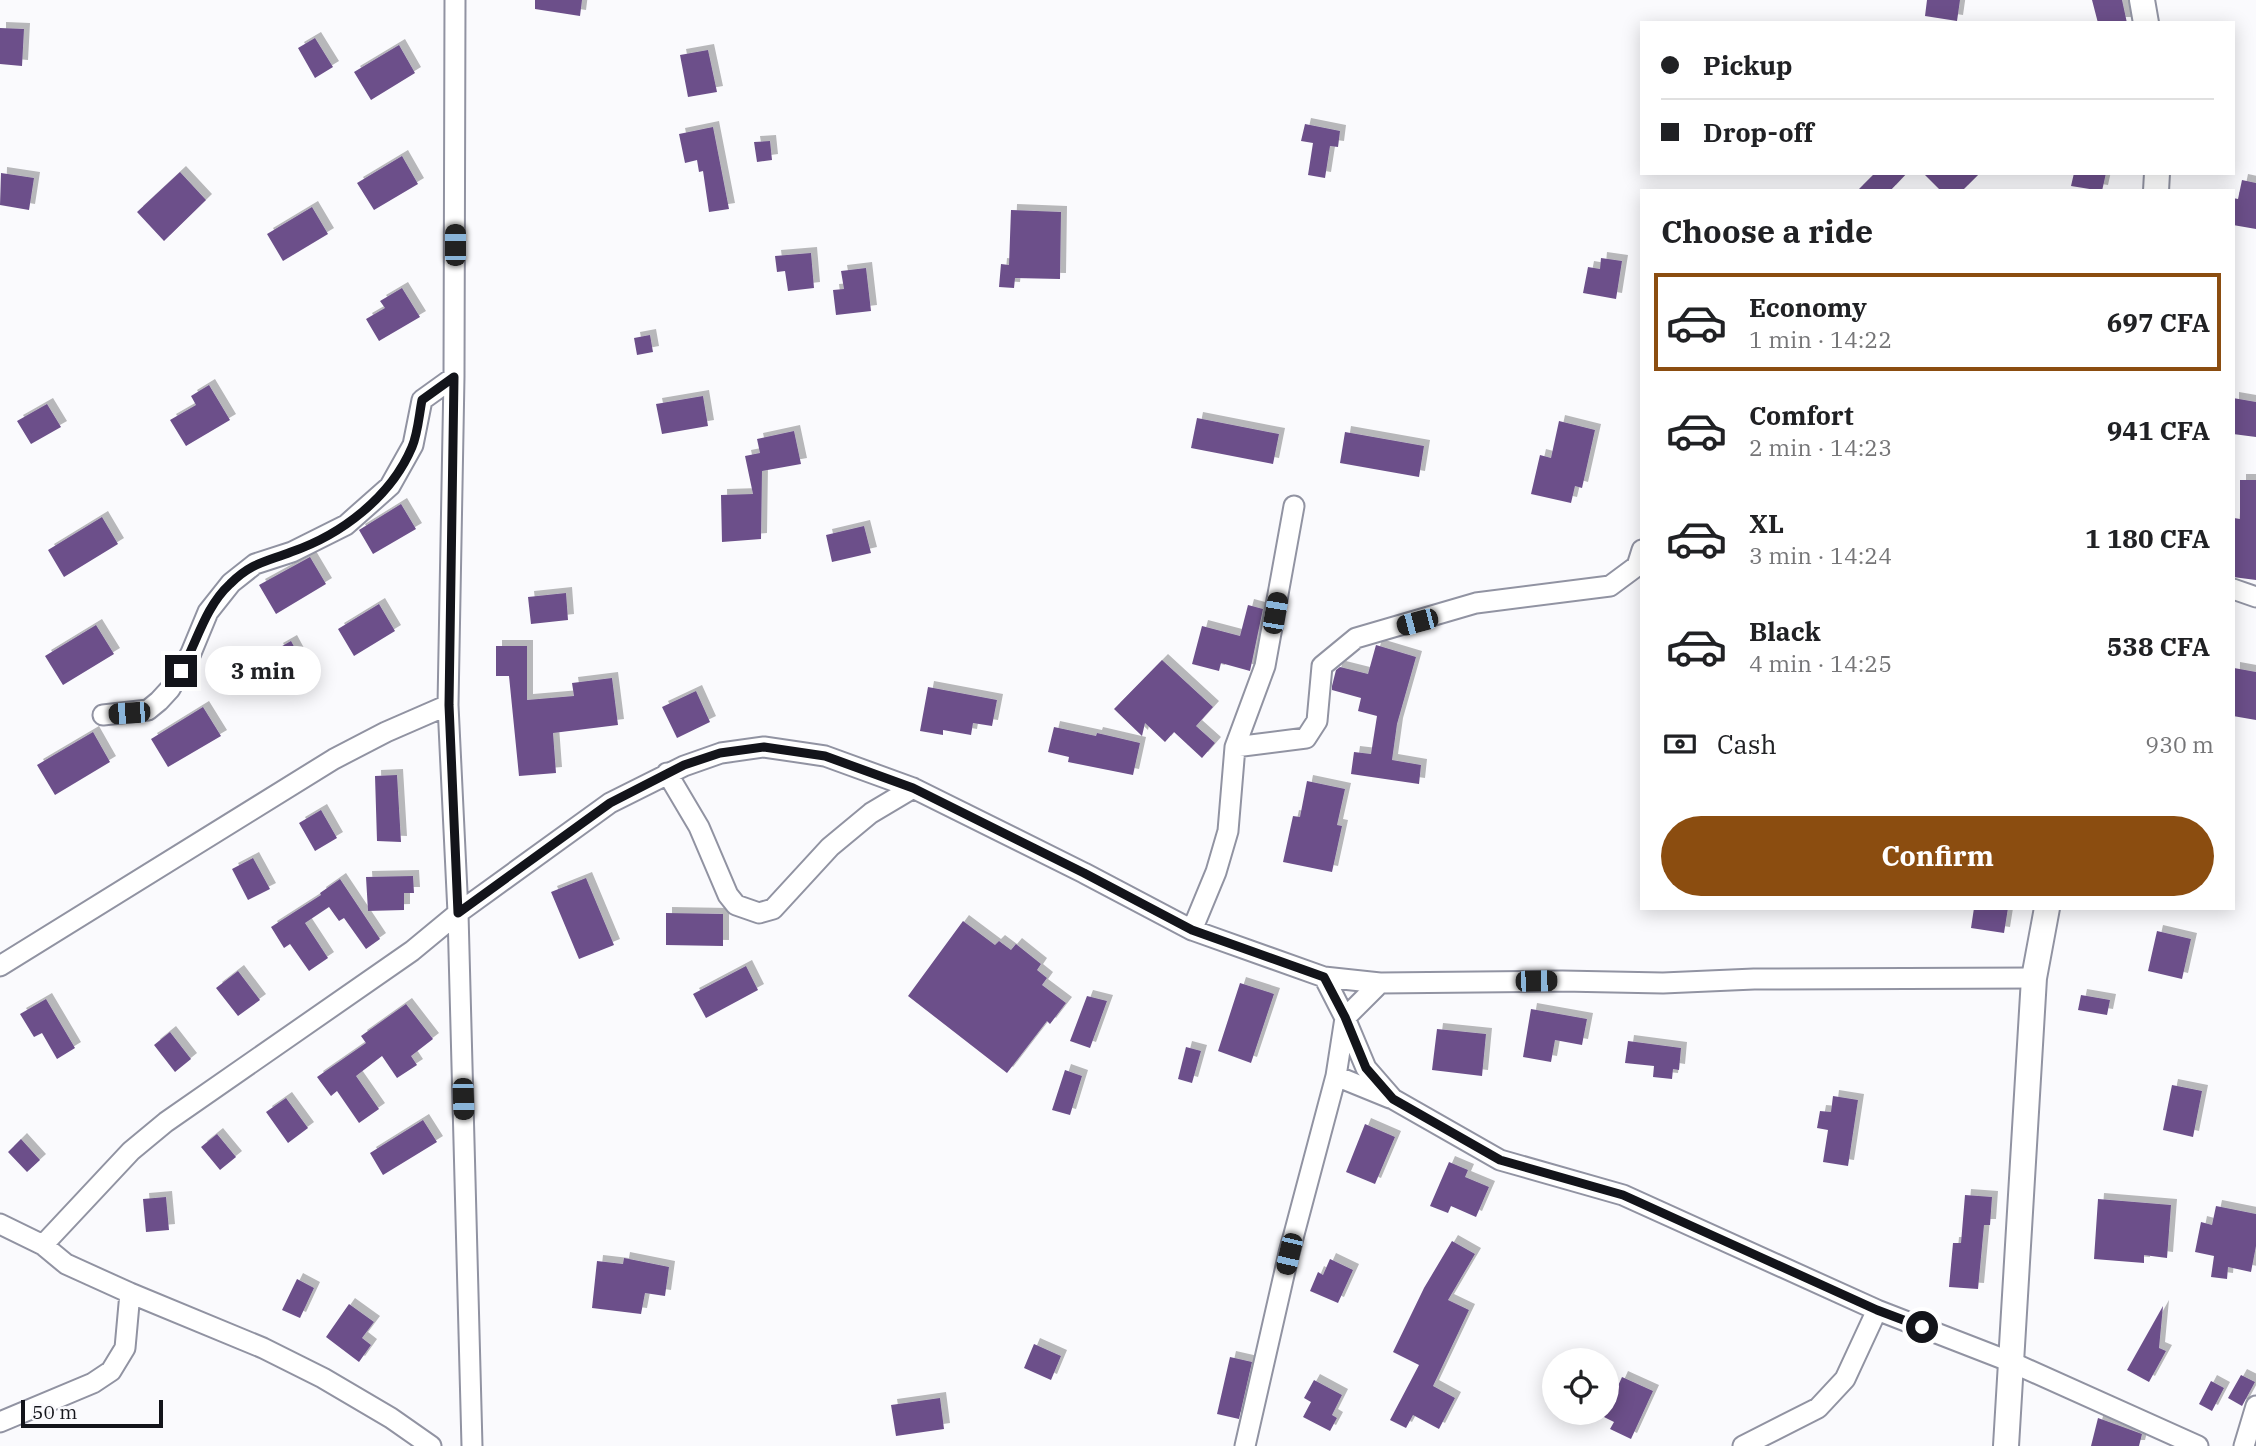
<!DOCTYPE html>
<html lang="en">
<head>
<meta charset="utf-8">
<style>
	:root { --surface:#fff; --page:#f6f6f6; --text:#202124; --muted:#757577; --line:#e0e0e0; --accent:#8b4d10 }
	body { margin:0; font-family:"IBM Plex Serif",serif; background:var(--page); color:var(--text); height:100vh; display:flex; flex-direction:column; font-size:26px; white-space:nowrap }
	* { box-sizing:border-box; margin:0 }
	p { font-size:23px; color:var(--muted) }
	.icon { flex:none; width:38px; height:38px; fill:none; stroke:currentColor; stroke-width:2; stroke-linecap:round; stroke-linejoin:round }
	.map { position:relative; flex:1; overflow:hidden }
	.panel { position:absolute; left:1640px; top:189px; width:595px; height:721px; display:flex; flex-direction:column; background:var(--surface); border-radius:0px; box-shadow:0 4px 18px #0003 }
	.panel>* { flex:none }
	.hud { position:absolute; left:1640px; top:21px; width:595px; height:154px; border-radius:0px; box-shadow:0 4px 18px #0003; display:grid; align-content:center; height:154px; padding:0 21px; background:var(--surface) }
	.controls { position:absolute; left:1542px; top:1348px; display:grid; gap:14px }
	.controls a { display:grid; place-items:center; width:77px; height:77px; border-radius:50%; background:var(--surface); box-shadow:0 4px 18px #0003; font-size:35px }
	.scale { position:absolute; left:21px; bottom:18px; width:142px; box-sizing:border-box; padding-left:7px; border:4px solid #13141a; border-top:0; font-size:19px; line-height:24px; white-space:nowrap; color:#13141a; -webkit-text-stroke:5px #fafafd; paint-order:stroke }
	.end { position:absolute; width:32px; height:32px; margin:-16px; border:9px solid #13141a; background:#fff; box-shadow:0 0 0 4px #fff }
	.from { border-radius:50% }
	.bubble { position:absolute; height:49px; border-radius:24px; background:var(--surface); box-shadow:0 4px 18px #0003; font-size:23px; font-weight:700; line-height:49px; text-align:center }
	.car { position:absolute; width:21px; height:42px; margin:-21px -10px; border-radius:9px; box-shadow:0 0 5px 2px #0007; background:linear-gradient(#222 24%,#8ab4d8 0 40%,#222 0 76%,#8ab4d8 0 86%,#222 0) }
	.hud b { display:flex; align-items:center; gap:24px; height:66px; font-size:26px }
	.hud b+b { border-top:2px solid var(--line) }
	.hud i { width:18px; height:18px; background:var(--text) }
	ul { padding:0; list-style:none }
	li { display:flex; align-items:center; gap:21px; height:98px; margin:0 14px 10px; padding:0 7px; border:4px solid transparent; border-radius:0px }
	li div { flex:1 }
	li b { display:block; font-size:26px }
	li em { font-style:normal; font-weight:700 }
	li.current { border-color:var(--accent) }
	li>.icon { width:63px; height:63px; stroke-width:1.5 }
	h2 { padding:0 21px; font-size:32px; line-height:84px }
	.pay { display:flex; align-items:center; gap:18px; height:77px; padding:0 21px; font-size:26px }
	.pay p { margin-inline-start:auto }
	.button { display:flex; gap:14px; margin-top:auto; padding:14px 21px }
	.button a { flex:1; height:80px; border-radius:42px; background:var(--accent); color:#fff; font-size:28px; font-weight:700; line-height:80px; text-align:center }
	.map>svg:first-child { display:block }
	.building { fill:#6c508a; filter:url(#shadow) }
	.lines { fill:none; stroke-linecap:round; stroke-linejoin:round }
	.minor-casing { stroke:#9193a2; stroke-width:23 }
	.tertiary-casing { stroke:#9193a2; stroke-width:28 }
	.minor { stroke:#fff; stroke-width:19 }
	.tertiary { stroke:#fff; stroke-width:24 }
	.route { stroke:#13141a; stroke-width:9 }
</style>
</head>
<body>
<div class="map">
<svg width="2256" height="1446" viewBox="0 0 2256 1446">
	<defs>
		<filter id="shadow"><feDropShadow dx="6" dy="-6" stdDeviation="0" flood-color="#0004"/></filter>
	</defs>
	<rect width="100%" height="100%" fill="#fafafd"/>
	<path class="building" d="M535,0H582L580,16L535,9Z
		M1927,0H1960L1957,21L1925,16Z
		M2092,0H2122L2127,23H2098Z
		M0,28L24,29L22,66L0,64Z
		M315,38L333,67L315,78L298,48Z
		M399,45L415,73L371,100L354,72Z
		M708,50L717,92L688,97L680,55Z
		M1305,124L1340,131L1338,147L1330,146L1325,178L1308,175L1313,143L1301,141Z
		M713,127L729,209L709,212L703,171L699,172L697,160L685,163L679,134Z
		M770,141L772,160L757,162L754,142Z
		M402,156L418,184L374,210L357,183Z
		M180,172L206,200L164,241L137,212Z
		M1,173L34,178L29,210L0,205Z
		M1875,173H1907L1890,191H1857Z
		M1923,173H1980L1962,191H1941Z
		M2074,173H2106L2102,191L2071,186Z
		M2242,180L2256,183V229L2233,225V198L2238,199Z
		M312,207L328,234L283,261L267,234Z
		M1011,210L1061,212L1060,279L1015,278L1014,288L999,287L1001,264L1009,265Z
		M811,253L814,288L788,291L785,271L777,272L775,256Z
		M1601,258L1622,261L1616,299L1583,293L1588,267L1600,269Z
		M866,268L871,311L836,315L833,290L844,289L841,271Z
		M402,288L420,317L379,341L366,319L385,308L380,301Z
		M650,335L653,352L637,355L634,338Z
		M209,385L230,420L186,446L170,420L196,405L191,396Z
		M703,396L708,426L662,434L656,404Z
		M2233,398L2256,402V437L2233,434Z
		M47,404L61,427L31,444L17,421Z
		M1197,418L1279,434L1273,464L1191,448Z
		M1559,421L1595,430L1582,488L1575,486L1571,503L1531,494L1540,455L1551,458Z
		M794,431L801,464L762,471L761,539L722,542L721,495L753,494L745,456L760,453L757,439Z
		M1345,432L1424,446L1419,477L1340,463Z
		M2240,480H2256V580L2233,577V533L2234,518L2240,519Z
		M401,504L416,529L373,554L359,530Z
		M102,517L118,544L64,577L48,550Z
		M864,526L871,553L832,562L826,535Z
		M310,557L326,584L276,614L259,585Z
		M566,593L568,620L531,624L528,597Z
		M379,604L395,631L354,656L338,629Z
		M1248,605L1263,609L1250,671L1221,663L1219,671L1192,664L1202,626L1240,636Z
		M96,625L114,654L63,685L45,656Z
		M291,641L298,654L284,661L277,649Z
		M1376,645L1416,657L1397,724L1392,760L1421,765L1419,784L1351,774L1354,752L1371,754L1377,716L1358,711L1361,698L1332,690V686L1336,670L1340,667L1368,674Z
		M496,646H527V700L574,696L572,683L612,678L618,725L553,733L556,773L519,776L509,676H496Z
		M1162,660L1213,707L1196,726L1215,743L1202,758L1174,732L1165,742L1145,723L1142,736L1114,709Z
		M2234,668L2256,672V720L2233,716Z
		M928,687L997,700L992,726L973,723L971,735L943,730V735L920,731Z
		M696,691L710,722L677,738L662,707Z
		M203,707L221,736L168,767L151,739Z
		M1054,727L1096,736L1097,733L1140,743L1133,775L1068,762L1069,757L1048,752Z
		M93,732L110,762L55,795L37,765Z
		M397,775L401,842L377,841L375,776Z
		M1307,781L1345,789L1337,825L1342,826L1332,872L1283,862L1293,816L1300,817Z
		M321,810L337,838L315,851L299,823Z
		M253,858L270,889L248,900L232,869Z
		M413,876L414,893H404V910L368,911L366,877Z
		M586,878L614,945L579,959L551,892Z
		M340,879L380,939L366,949L344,918L339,921L329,907L305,923L328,958L309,971L290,944L284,948L271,927L321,895L320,893Z
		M1974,908H2008L2004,933L1971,928Z
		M666,913L723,914V946L666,945Z
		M963,921L995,945L999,941L1011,950L1016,944L1041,964L1037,970L1047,978L1042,985L1066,1003L1050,1024L1047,1021L1007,1073L908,996Z
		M2157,931L2191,939L2182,979L2148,971Z
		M746,966L758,990L706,1018L693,994Z
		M238,971L260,1000L238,1016L216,988Z
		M1240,983L1274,994L1251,1063L1218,1051Z
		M2081,995L2110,1000L2107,1015L2078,1010Z
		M1087,996L1107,1001L1090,1048L1070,1041Z
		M46,999L75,1048L57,1059L42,1033L34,1037L20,1014Z
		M406,1004L433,1039L411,1056L417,1065L397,1078L382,1056L356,1076L379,1109L359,1123L337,1091L331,1096L317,1077L366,1043L361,1036Z
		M1531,1009L1587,1019L1582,1045L1555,1040L1551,1062L1523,1057Z
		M1437,1029L1486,1034L1482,1076L1432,1070Z
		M170,1032L191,1059L175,1072L154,1045Z
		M1628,1041L1681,1048L1679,1070L1673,1069L1672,1079L1653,1077L1654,1066L1625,1063Z
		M1186,1047L1201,1051L1192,1083L1178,1079Z
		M1065,1070L1082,1076L1070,1115L1052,1110Z
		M2172,1085L2202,1091L2193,1137L2163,1130Z
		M1833,1096L1858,1100L1848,1166L1823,1162L1828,1130L1817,1128L1820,1111L1831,1112Z
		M286,1098L308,1128L288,1143L266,1112Z
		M423,1120L437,1142L383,1175L370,1153Z
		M1365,1124L1395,1137L1375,1184L1346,1172Z
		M217,1134L236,1157L220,1170L201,1147Z
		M21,1139L40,1160L27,1172L8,1152Z
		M1449,1162L1468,1170L1465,1177L1489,1187L1476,1217L1451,1206L1448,1213L1430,1206Z
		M1965,1195L1992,1197L1990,1225H1984L1978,1289L1949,1287L1953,1243H1961Z
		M166,1197L169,1230L146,1232L143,1199Z
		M2098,1199L2171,1205L2167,1258L2144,1255V1263L2094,1259Z
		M2216,1206L2256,1214V1246L2251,1272L2228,1267L2227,1279L2211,1277L2214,1256L2195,1252L2201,1222L2212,1225Z
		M1452,1241L1475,1254L1448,1300L1469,1310L1433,1386L1455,1398L1439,1429L1413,1415L1406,1428L1390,1420L1419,1365L1393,1352L1424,1288Z
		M624,1258L669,1267L665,1296L645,1293L641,1314L592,1308L597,1261L623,1264Z
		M1330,1259L1353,1270L1338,1303L1310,1291L1318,1272L1323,1275Z
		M297,1279L314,1288L300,1318L282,1310Z
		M349,1304L374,1322L362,1338L371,1345L359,1362L326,1337Z
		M2163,1306L2159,1348L2166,1351L2149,1382L2127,1370Z
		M1034,1344L1061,1356L1051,1380L1024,1368Z
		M1230,1357L1252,1362L1239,1419L1217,1414Z
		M2241,1375L2255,1382L2242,1406L2228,1398Z
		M1622,1377L1653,1391L1631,1439L1610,1429L1614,1422L1604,1417Z
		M1314,1380L1342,1395L1332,1415L1337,1418L1330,1431L1303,1417L1311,1402L1304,1398Z
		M2211,1381L2224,1388L2212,1411L2199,1404Z
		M940,1398L944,1429L896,1436L891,1405Z
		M2098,1418L2142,1434L2139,1446H2091Z"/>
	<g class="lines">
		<g class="minor-casing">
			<path id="minor" d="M455,0L454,377L448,705L458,913L472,1446
				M2233,589L2256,597
				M103,715L148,710L159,701L170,689L191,653L208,612L231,583L255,564L292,552L346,525L390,486L413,445L422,400L454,377
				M1235,747L1306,738L1317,721L1322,666L1356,638L1476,603L1610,586L1637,566L1642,550
				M667,773L699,827L728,895L736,905L759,913L773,909L830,847L871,813L913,788
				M1192,930L1216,872L1228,831L1235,747L1265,666L1294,506
				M0,966L334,759L386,732L448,705
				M1324,977L1345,1018L1366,1068L1393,1099L1500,1160L1623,1195L1877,1310L2011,1362L2198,1446
				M1336,1076L1390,1098
				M0,1224L43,1245L66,1264L130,1293L263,1348L323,1378L391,1418L431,1446
				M43,1245L131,1151L166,1122L412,951L458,913L610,803L684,766L721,753L764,747L825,756L913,788L1084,873L1192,930L1324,977L1380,983L1562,981L1663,983L1754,979L2034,978
				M0,1422L93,1383L111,1371L125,1348L130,1293
				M1245,1446L1289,1253L1336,1076L1345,1018L1380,983
				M1743,1446L1818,1408L1845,1379L1877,1310
				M2244,1446L2256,1406"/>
		</g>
		<g class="tertiary-casing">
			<path id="tertiary" d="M2142,0L2146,23
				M2156,191L2157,173
				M2006,1446L2034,978L2047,908"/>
		</g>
		<use href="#minor" class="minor"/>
		<use href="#tertiary" class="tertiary"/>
	</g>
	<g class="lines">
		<path class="route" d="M181,671C197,642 205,607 230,584C251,563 265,562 291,552C341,535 391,497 412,447C418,433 419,415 422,400L454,377L449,705L458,913L610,803L684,765L720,753L764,747L825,756L913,788L1084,873L1192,930L1324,977L1345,1017L1366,1068L1393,1099L1500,1160L1623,1195L1877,1310L1922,1327"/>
	</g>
</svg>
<div class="controls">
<a><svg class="icon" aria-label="locate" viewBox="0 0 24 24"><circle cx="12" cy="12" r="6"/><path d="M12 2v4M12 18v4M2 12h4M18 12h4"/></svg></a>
</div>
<div class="scale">50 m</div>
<i class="end from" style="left:1922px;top:1327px"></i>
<i class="end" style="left:181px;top:671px"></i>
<div class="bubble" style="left:205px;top:646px;width:116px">3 min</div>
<i class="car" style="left:455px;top:245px;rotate:0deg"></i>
<i class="car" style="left:1275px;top:613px;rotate:10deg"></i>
<i class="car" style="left:1417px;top:622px;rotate:255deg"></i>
<i class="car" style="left:129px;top:713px;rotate:266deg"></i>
<i class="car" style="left:1536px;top:981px;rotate:89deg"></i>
<i class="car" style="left:463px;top:1099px;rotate:178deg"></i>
<i class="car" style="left:1289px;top:1254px;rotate:193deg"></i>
<div class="hud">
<b><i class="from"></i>Pickup</b>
<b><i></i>Drop-off</b>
</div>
<section class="panel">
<h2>Choose a ride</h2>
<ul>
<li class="current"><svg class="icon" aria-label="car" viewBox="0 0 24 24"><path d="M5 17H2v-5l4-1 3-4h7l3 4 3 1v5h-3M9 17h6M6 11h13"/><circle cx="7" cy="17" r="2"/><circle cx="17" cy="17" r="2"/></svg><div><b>Economy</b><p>1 min · 14:22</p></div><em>697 CFA</em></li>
<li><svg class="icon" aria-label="car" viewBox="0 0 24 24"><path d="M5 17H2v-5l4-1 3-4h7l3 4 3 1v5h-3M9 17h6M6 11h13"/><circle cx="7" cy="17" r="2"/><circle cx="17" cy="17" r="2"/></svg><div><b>Comfort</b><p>2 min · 14:23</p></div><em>941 CFA</em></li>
<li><svg class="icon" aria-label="car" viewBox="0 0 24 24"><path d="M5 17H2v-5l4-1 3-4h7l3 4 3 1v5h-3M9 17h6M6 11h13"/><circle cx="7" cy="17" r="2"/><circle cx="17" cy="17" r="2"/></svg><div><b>XL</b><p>3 min · 14:24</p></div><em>1 180 CFA</em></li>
<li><svg class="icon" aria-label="car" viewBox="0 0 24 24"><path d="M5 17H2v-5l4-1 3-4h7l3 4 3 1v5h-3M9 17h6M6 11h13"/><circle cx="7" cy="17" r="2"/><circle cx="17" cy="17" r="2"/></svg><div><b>Black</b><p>4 min · 14:25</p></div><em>538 CFA</em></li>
</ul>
<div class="pay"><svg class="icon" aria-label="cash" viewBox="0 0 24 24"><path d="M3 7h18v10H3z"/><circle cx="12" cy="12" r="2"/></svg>Cash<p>930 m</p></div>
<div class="button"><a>Confirm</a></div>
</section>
</div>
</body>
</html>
